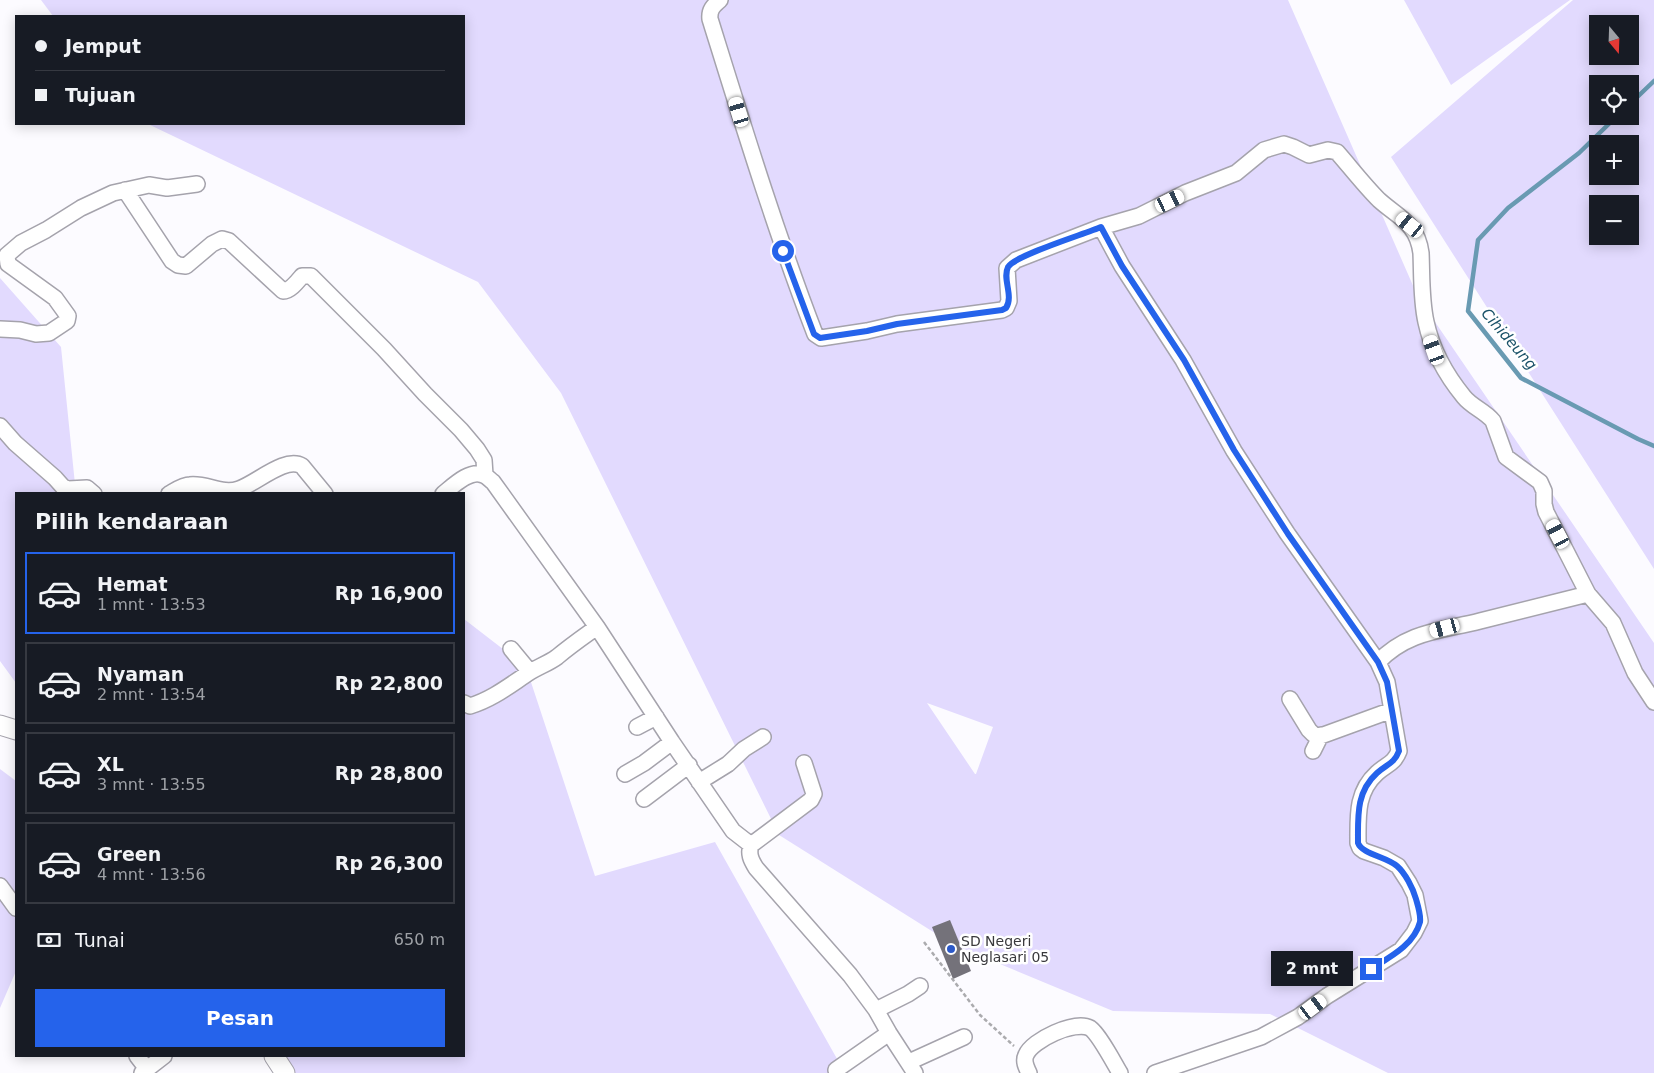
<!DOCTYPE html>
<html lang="id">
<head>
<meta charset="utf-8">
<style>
	:root { --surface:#171b24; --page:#20242c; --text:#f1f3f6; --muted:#9ea1a6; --line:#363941; --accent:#2563eb }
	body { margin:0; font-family:"DejaVu Sans",sans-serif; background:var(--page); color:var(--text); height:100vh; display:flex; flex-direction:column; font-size:19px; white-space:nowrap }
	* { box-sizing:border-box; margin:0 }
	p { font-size:16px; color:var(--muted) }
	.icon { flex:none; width:28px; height:28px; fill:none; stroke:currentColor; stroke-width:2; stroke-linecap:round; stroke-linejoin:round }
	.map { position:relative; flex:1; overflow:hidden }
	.details { position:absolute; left:15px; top:492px; width:450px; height:565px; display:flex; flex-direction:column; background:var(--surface); border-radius:0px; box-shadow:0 2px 12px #0003 }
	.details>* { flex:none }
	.banner { position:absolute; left:15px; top:15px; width:450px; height:110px; border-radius:0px; box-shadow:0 2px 12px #0003; display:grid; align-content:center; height:110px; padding:0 20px; background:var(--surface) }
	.needle { width:32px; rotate:161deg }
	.buttons { position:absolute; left:1589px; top:15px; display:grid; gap:10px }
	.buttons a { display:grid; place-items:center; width:50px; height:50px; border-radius:0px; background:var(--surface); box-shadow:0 2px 12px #0003; font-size:25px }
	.end { position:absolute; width:22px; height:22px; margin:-11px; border:6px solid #2563eb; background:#fff; box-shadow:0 0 0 2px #fff }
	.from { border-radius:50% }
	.bubble { position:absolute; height:35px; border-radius:0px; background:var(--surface); box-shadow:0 2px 12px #0003; font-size:16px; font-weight:800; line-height:35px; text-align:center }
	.car { position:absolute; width:15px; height:30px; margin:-15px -8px; border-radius:6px; box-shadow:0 0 4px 1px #0007; background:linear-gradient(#fff 24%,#345 0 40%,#fff 0 76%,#345 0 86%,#fff 0) }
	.banner b { display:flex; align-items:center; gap:18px; height:48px; font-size:19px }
	.banner b+b { border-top:1px solid var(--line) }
	.banner i { width:12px; height:12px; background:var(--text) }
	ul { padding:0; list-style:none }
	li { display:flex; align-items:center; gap:15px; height:82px; margin:0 10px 8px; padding:0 10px; border:2px solid var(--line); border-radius:0px }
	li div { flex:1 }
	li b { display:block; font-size:19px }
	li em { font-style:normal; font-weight:800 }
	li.active { border-color:var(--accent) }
	li>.icon { width:45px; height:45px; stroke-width:1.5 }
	h2 { padding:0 20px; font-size:22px; line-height:60px }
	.pay { display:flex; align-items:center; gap:12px; height:55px; padding:0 20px; font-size:19px }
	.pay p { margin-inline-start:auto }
	.primary-button { display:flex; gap:10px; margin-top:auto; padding:10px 20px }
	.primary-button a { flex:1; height:58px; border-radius:0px; background:var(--accent); color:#fff; font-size:20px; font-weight:800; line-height:58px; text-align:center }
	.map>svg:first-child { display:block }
	.green { fill:#e2dafe; fill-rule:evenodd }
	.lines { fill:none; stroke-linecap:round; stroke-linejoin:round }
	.stream { stroke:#699ab2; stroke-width:4.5 }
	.building { fill:#74727a }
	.minor-casing { stroke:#a5a3ac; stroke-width:18 }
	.tertiary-casing { stroke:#a5a3ac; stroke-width:21 }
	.path { stroke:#ababae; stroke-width:2.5; stroke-dasharray:4 2.5; stroke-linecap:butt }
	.minor { stroke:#fff; stroke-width:15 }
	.tertiary { stroke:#fff; stroke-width:19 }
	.route { stroke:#2563eb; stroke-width:6 }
	.poi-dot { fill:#2c59c8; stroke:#fff; stroke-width:2 }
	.labels { text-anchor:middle; stroke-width:5; stroke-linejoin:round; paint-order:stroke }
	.poi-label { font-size:14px; fill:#39393c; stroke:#fff; text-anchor:start }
	.water-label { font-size:15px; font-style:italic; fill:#195168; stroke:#fff }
</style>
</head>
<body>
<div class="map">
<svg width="1654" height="1073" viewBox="0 0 1654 1073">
	<rect width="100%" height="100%" fill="#fcfbff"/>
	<path class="green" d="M41,0H1288L1418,297L1654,643V1073H1388L1270,1014L1113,1011L954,945L779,835L561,393L478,282L148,124H464V16H53ZM927,703L993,727L976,774H975Z
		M1404,0H1570L1451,85Z
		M1573,0H1654V569L1391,157ZM1598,24H1630V56H1598ZM1598,84H1630V116H1598ZM1598,144H1630V176H1598ZM1598,204H1630V236H1598Z
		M0,278L61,347L76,494H16V683L0,661Z
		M464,619L526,667L595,876L715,842L845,1073H279L268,1056H464Z
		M0,769L16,781V971L0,1008Z"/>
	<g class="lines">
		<path class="stream" d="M1630,104L1654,81
			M1617,116L1579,153L1508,208L1478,240L1468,311L1521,378L1638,439L1654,446"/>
	</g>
	<path class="building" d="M950,920L971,971L953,979L932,927Z"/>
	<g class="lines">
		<g class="minor-casing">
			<path id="minor" d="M720,0C713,6 709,10 710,19C743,125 775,230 815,334L821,338L867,331L897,324L1002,310L1006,308L1009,301L1007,268L1016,260L1101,227L1139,216L1185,193L1236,173L1264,150L1284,144L1293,147L1309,155L1328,150L1337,152C1351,168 1364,185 1379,200C1399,218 1417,223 1421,253C1422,276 1421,300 1426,322C1432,350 1446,375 1464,397C1472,407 1485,411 1493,421L1506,457L1540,482L1544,491V504L1546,512L1588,594L1613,623L1635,673L1654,702
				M125,190L172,261L178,265L186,266L212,244L222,239L229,241L283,291C290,291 297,282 302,276H311L384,349L425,394L461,430L477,449L484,460L485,475
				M1101,227L1122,266L1183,360L1234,451L1287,533L1378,662L1387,682L1399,751C1394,764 1387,764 1377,773C1356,792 1358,816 1358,843L1360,848L1364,851L1384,858L1398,866L1409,883L1415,895L1420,921L1414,933L1401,950L1327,996L1298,1017L1261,1037L1155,1073
				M0,329L20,330L36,334L49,333L67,321L68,316L55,298L8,264L7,255L21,243L46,230L81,208L113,193L149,185L167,188L197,184
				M0,426L15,443L55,478L63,487L68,489L87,488L94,494
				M169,494C176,490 183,485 190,485C207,483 222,495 239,489C257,483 285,456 302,466L325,494
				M443,494C453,486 470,469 483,475C487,476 490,480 493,482L597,627L672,742L733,831L751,845C748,854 751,860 756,868L850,975L876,1010L889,1033L915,1073
				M511,649L530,672
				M1378,662C1408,631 1441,631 1480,621C1516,612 1552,603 1588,594
				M1290,699L1309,730L1313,734L1318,737L1392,710
				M464,703L470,706C493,699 510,685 530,672C538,667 549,663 557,657C570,646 583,637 597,627
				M637,727L656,717
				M1313,751L1321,735
				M625,774L644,763L672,742
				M699,782L728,764L744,749L763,737
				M644,799L689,765
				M751,845L811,800L814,794L804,763
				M0,886L16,908
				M876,1010L908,994L920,986
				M137,1056L147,1069
				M909,1062L964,1037
				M836,1070L889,1033
				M142,1073L164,1056
				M1029,1073C1026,1067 1023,1061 1026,1055C1032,1040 1075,1020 1090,1028C1099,1034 1114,1063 1120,1073"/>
		</g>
		<g class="tertiary-casing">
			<path id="tertiary" d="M0,725L16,730
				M274,1056L285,1073"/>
		</g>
		<path class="path" d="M924,942L980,1015L1014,1046"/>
		<use href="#minor" class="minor"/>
		<use href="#tertiary" class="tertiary"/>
	</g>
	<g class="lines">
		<path class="route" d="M783,251L814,334L820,338L867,331L897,324L1002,310L1006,308C1014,296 1002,279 1008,267C1015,255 1085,234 1101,227L1122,266L1184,360L1234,450L1288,534L1378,662L1387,682L1399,751C1394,764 1387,764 1377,773C1356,792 1358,816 1358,843C1362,854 1387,857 1397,866C1405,873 1413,888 1416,899C1418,906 1421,915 1420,922C1414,945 1390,957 1371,969"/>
	</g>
	<circle class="poi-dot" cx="951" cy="949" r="5"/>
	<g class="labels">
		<g class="poi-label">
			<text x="961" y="946">SD Negeri<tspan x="961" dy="16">Neglasari 05</tspan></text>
		</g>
		<g class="water-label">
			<text transform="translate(1509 339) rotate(49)" y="5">Cihideung</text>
		</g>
	</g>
</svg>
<div class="buttons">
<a><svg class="needle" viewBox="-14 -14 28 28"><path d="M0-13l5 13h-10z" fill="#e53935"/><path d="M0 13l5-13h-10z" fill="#9ea1a6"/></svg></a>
<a><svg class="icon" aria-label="locate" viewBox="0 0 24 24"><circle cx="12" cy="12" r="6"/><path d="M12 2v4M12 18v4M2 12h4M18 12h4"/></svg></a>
<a>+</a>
<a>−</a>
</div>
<i class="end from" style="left:783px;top:251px"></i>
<i class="end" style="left:1371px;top:969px"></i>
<div class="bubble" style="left:1271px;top:951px;width:82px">2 mnt</div>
<i class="car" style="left:739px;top:112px;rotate:343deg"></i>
<i class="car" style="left:1170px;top:201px;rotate:64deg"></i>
<i class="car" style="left:1410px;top:225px;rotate:309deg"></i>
<i class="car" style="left:1434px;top:350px;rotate:340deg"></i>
<i class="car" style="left:1558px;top:534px;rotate:332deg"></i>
<i class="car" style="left:1445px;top:628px;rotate:255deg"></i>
<i class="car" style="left:1313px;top:1007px;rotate:53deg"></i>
<div class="banner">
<b><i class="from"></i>Jemput</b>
<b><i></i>Tujuan</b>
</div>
<section class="details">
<h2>Pilih kendaraan</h2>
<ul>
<li class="active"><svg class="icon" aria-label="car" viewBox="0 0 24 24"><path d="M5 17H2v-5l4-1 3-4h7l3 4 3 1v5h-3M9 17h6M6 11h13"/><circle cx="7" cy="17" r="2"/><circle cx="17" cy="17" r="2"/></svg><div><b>Hemat</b><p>1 mnt · 13:53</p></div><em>Rp 16,900</em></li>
<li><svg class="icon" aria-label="car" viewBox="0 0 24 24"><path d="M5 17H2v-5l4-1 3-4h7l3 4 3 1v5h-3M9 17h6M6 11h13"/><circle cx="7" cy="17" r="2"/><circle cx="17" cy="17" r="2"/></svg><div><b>Nyaman</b><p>2 mnt · 13:54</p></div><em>Rp 22,800</em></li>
<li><svg class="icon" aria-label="car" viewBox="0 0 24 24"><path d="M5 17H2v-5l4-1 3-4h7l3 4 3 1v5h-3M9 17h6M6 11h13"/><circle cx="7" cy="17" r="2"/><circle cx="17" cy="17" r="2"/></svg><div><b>XL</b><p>3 mnt · 13:55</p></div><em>Rp 28,800</em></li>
<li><svg class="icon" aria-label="car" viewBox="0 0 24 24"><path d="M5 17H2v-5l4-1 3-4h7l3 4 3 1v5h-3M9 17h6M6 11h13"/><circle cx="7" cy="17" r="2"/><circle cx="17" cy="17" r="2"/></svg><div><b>Green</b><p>4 mnt · 13:56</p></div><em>Rp 26,300</em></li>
</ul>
<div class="pay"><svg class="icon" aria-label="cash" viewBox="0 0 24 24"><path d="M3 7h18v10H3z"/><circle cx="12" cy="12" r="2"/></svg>Tunai<p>650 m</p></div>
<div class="primary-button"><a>Pesan</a></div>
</section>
</div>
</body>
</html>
